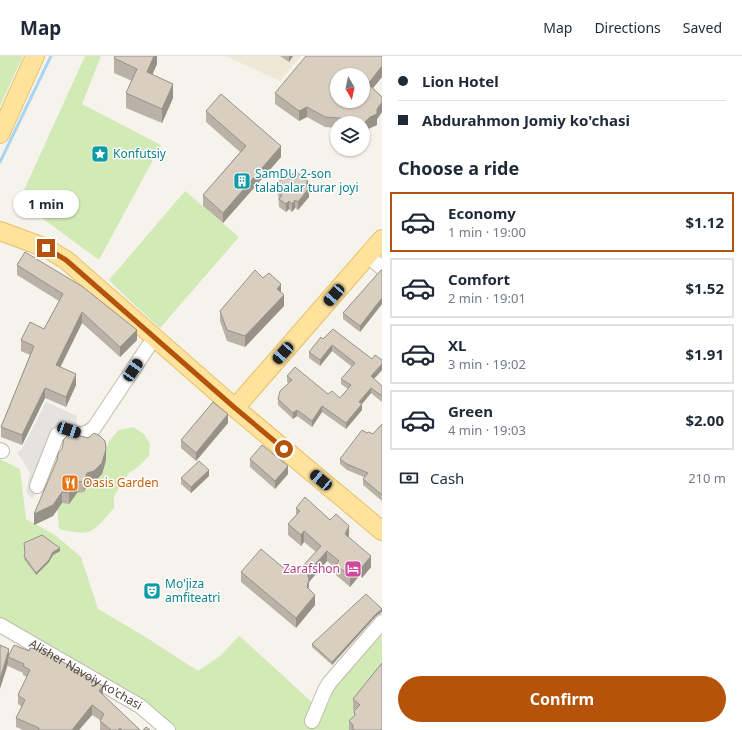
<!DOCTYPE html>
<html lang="en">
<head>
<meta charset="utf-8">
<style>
	:root { --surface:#fff; --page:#f2f2f3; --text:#1f2937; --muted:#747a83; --line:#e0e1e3; --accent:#b45309 }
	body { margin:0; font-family:"Noto Sans",sans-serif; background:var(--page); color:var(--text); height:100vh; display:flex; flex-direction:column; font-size:15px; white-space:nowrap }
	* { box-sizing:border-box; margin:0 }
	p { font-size:13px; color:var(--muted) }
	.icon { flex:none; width:22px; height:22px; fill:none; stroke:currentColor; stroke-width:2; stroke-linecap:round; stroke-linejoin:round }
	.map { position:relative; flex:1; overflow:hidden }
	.drawer { display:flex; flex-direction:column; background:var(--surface); width:360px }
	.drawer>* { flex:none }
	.guide { display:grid; align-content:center; height:88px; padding:0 16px; background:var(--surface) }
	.needle { width:26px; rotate:171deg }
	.buttons { position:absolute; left:330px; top:12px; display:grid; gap:8px }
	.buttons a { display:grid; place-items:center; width:40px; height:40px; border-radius:50%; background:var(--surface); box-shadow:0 1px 3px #0004; font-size:20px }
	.end { position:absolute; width:18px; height:18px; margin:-9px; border:5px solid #b45309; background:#fff; box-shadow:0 0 0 2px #fff }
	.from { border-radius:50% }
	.bubble { position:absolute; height:28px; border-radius:14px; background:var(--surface); box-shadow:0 1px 3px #0004; font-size:13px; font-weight:700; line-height:28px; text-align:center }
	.car { position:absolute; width:12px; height:24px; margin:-12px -6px; border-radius:5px; box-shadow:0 0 3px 1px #0007; background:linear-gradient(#222 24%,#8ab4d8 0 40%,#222 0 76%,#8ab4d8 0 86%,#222 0) }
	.guide b { display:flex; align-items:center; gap:14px; height:38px; font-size:15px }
	.guide b+b { border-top:1px solid var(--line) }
	.guide i { width:10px; height:10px; background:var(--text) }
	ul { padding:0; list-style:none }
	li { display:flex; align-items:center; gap:12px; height:60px; margin:0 8px 6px; padding:0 8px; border:2px solid var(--line); border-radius:0px }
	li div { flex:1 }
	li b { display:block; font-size:15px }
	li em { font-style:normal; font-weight:700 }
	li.selected { border-color:var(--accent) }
	li>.icon { width:36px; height:36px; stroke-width:1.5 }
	h2 { padding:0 16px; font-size:18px; line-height:48px }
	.pay { display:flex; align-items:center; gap:10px; height:44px; padding:0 16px; font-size:15px }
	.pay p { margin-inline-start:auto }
	.primary-button { display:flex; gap:8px; margin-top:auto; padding:8px 16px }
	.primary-button a { flex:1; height:46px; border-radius:24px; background:var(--accent); color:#fff; font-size:16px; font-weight:700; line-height:46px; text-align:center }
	header { display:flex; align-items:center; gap:24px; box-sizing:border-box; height:56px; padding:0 20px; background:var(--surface); border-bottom:1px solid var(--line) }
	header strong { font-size:19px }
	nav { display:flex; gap:22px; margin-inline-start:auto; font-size:14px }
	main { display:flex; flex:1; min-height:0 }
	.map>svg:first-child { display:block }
	.education { fill:#efe8d6 }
	.green { fill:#d2eab5 }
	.parking { fill:#e5e3e0 }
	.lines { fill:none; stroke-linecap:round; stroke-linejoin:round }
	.stream { stroke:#a9d4f2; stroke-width:3 }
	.minor-casing { stroke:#c2bbae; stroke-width:16 }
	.major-casing { stroke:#e6c16a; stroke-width:20 }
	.minor { stroke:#fff; stroke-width:14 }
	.major { stroke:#ffe39c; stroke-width:18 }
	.wall { fill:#bab2a6 }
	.shaded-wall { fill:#979187 }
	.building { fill:#d8cfc1; stroke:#979187; fill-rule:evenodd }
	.route { stroke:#b45309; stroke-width:5 }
	.labels { text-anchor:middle; stroke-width:3; stroke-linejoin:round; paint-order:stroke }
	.culture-label { font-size:12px; fill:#0d838f; stroke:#fff; text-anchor:start }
	.food-label { font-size:12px; fill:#c56008; stroke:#fff; text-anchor:start }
	.hotel-label { font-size:12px; fill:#b23c85; stroke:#fff; text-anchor:end }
	.street-label { font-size:12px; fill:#4b4439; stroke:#fff }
</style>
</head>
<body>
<header>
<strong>Map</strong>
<nav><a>Map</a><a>Directions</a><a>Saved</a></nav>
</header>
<main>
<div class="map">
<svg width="382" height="674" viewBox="0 0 382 674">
	<rect width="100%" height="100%" fill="#f6f3ec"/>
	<path class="education" d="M226,0H301L280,25Z"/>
	<path class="green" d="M0,0H23L0,50Z
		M85,0H101L82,48L161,89L99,204L19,145Z
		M185,135L239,181L160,272C143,256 125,241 109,224Z
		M133,371L144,378L150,388L149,400L138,411L129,417L121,428L114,441V452C108,458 97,474 88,476C82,478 66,475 59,473L58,460L57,443L101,393L108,389L109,385L119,374Z
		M0,403L20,413L26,463L55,479L81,501L98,553L144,580L198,615L220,600L239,580L244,584L267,605L315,649L382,574V674H169L0,567Z"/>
	<path class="parking" d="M46,346L77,360L75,377L60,384L48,411L49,421L32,443L26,436L30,417L17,396L22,393Z"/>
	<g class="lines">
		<path class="stream" d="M0,106L51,0"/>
		<g class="minor-casing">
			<g id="minor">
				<path d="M368,200L382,212"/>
				<path d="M0,394L2,395"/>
				<path d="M37,430L57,379C71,370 70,379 82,378C87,377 90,375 94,372L148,291L155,282"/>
				<path id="s1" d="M0,569L140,650L168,674"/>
				<path d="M312,665L325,634L330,626L382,566"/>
			</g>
		</g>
		<g class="major-casing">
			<path id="major" d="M0,78L35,0
				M0,175L46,192L66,204L235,352L382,475
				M235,352L382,183"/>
		</g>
		<use href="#minor" class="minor"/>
		<use href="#major" class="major"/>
	</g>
	<path class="wall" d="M157,0V8L152,18L173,42L162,67L126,52V37L132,25L114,17V2Z
		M280,0H293L289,6Z
		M382,0V21L373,32L382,41V56L377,63V69L370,72L363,79V67H337V72L325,71L307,61L299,65L275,48V37Z
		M206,55L281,101L223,167L203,150V139L240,96L206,66Z
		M308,125L309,141L298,154L295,152L292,156L289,153L286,156L279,151L278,137H277V128Z
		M17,209L137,284L120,301L82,267L60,311L76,329L66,351L45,342L22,389L1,381V371L30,299L21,295V284L44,273L59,245L17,219Z
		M382,214V248L360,276L343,263V257Z
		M263,222L281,237L284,250L245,291L227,285L220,265V255Z
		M323,283L372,303L382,304V314L374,323L382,330V346L371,337L362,348V354L346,373L322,356L312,371L297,360L293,363L278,349V343L289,327L287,326V320L328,338L340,342L348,333L341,328V323L352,311L332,295L320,310L309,302V296Z
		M228,367L196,405L181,392V384Z
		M382,368V445L363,429V423L364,421L347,414L340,408V403L367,377L373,378Z
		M77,379L106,404L102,418L94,426L87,428L84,436L77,437L69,448L62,447L53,460L34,469Z
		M250,403L288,418L275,433L250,411Z
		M209,420L191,437L181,428V422Z
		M296,452L349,481V482L371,511L362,522L360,519L350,531L336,519V513L327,505L309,526V533L315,549L296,572L241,526V516L286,514L301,512L316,496L304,486L301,490L288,479V468L296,459Z
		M24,487L60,495L53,499L49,506L36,519L24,503L25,497Z
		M382,556L376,560L332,609L312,591V588Z
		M0,589L9,599L103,639L140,674H100V664L92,659L79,674H23L16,671V662L22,651L18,648V639L27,621L23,619V617L8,610V608Z
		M382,607V674H349V665L354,660V655L353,653V643Z"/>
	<path class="shaded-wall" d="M154,0H157V8L147,31V16Z
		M289,0H293L289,6Z
		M382,10V21L368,38V28Z
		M173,28V42L162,67V53Z
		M382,46V56L377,63V69L370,72L363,79V68Z
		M307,51V61L299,65V55Z
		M281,90V101L223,167V157Z
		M308,125L309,141L298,154V146L305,130Z
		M295,144V152L292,156V148Z
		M289,145V153L286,156V148Z
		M281,228V238L277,233Z
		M284,239V250L245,291V280Z
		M382,242V248L360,276V270Z
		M82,256V267L56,320V309Z
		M137,274V284L120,301V291Z
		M332,289V295L320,310V304Z
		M382,308V314L371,326V320Z
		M76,318V329L66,351V341Z
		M45,332V342L22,389V379Z
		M371,332V337L362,348V354L346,373V367L359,346Z
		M322,350V356L312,371V365Z
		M297,354V360L293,363V357Z
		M228,358V367L196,405V397Z
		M106,393V404L102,418L94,426L87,428L84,436V425L87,417Z
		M288,410V418L275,433V425Z
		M209,414V420L191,437V431Z
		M77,426V437L69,448V437Z
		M62,436V447L53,460L34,469V458Z
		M349,470V481L345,489V478Z
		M304,475V486L301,490V479Z
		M60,492V495L53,499L49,506L36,519V517L53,496Z
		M327,495V505L309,526L308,538L307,542V517Z
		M371,500V511L362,522V511Z
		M360,508V519L350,531V520Z
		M315,539V549L296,572V562Z
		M382,553V556L376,560L332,609V606L376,558Z
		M9,593V602L8,601V608L0,633V623Z
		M103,630V639L99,635Z
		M92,649V659L79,674H72Z"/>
	<path class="building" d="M115,0H154L147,16L173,28L162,53L126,37L137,13L114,2Z
		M306,0H382V10L368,28L382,41V46L377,53V58L370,61L363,68V67H357L352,63L325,61L307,51L299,55L275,37ZM337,19H363V45H337Z
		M221,38L281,90L223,157L203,139L246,90L206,55Z
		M288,115L292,119L295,115L308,125L305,130L309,132L298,146L295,144L292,148L289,145L286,148L279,143L282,139L278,136L282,132L277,128Z
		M25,196L83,231L137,274L120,291L82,256L56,309L76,318L66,341L45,332L22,379L1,371L34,290L21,284L30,266L44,273L63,238L17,209Z
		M255,214L263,222L269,217L281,228L277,233L284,239L245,280L227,274L220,255Z
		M381,214H382V242L360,270L343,257Z
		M333,273L372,303L375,299L382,304V308L371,320L382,330V340L371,332L359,346L362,348L346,367L322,350L312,365L297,354L293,357L278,343L280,335L292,324L287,320L295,311L328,338L332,335L340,342L351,329L341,323L355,307L332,289L320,304L309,296L321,281L323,283Z
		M213,346L228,358L196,397L181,384Z
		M382,368V439L363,423L368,417L347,408L340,403L362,374L367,377L369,376L373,378Z
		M71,376L77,379L88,382L94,377L100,380L105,385L106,393L102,407L94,415L87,417L84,425L77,426L69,437L62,436L53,449L34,458L57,404L58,398L62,393L64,383Z
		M262,389L288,410L275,425L250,403Z
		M199,405L209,414L191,431L181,422Z
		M305,441L330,464L336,458L349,470L345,478L371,500L362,511L360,508L350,520L336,509L339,505L327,495L307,517L309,523L307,531L315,539L296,562L241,516L261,493L286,514L294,511L301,512L321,490L304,475L301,479L288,468L300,455L296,452Z
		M42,479L60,492L53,496L49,504L36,517L24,500L25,497L24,487Z
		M366,538L382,553L376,558L332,606L312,588Z
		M0,589L9,593L0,623Z
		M14,589L29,595L30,592L43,594L103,630L99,635L140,674H122L120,672L118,674H111L100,665L104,658L92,649L72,674H38L39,672L16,662L25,644L18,639L30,614L23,610L24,608L8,601Z
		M382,607V674H353V669L349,665L355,659L354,655L360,649L353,643Z
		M146,671L150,674H143Z"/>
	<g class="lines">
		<path class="route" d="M46,192L66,204L235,352L284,393"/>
	</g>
	<defs>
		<g id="sight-square" transform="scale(0.9)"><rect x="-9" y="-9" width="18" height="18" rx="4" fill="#0f9aa8" stroke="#fff"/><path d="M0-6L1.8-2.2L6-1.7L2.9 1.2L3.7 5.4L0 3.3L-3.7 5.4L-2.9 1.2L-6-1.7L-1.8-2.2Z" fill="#fff"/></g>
		<g id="building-square" transform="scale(0.9)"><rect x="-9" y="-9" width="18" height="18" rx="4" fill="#0f9aa8" stroke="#fff"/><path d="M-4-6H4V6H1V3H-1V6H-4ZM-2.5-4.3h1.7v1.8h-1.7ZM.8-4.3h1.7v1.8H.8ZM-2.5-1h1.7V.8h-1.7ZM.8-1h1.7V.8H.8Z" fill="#fff"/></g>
		<g id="restaurant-square" transform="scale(0.9)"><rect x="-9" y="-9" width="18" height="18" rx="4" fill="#e8710a" stroke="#fff"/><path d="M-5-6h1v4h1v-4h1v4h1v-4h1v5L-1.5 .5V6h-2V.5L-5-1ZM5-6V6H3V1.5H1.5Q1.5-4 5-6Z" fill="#fff"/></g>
		<g id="hotel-square" transform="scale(0.9)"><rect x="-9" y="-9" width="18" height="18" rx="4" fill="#d1479c" stroke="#fff"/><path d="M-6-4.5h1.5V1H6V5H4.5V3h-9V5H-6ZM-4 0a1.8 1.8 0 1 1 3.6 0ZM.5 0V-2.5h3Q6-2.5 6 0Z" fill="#fff"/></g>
		<g id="theatre-square" transform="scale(0.9)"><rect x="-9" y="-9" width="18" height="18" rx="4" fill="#0f9aa8" stroke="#fff"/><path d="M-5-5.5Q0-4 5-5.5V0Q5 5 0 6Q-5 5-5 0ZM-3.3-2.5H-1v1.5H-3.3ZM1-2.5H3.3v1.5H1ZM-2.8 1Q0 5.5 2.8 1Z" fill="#fff"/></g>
	</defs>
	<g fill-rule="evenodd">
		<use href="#sight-square" x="100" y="98"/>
		<use href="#building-square" x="242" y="125"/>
		<use href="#restaurant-square" x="70" y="427"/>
		<use href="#hotel-square" x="353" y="513"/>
		<use href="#theatre-square" x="152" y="535"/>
	</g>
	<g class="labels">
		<g class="culture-label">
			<text x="113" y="102">Konfutsiy</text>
			<text x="255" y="122">SamDU 2-son<tspan x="255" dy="14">talabalar turar joyi</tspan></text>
			<text x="165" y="532">Mo'jiza<tspan x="165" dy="14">amfiteatri</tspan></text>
		</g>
		<g class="food-label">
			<text x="83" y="431">Oasis Garden</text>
		</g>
		<g class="hotel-label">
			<text x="340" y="517">Zarafshon</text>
		</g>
		<g class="street-label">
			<text dy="4" stroke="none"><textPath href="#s1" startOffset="99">Alisher Navoiy ko'chasi</textPath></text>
		</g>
	</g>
</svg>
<div class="buttons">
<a><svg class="needle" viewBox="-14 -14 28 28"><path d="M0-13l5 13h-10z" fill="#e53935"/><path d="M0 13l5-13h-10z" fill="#747a83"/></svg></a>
<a><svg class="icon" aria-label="layers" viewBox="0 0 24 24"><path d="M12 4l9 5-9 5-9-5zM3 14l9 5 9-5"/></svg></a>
</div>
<i class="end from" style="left:284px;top:393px"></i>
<i class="end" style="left:46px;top:192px"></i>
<div class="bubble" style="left:13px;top:134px;width:66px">1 min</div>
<i class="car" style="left:334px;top:239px;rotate:221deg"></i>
<i class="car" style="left:283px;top:297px;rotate:221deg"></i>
<i class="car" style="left:133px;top:314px;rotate:34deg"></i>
<i class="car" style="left:69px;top:374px;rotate:108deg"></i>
<i class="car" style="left:321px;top:424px;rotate:310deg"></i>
</div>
<section class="drawer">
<div class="guide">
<b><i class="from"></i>Lion Hotel</b>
<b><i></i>Abdurahmon Jomiy ko'chasi</b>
</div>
<h2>Choose a ride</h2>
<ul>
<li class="selected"><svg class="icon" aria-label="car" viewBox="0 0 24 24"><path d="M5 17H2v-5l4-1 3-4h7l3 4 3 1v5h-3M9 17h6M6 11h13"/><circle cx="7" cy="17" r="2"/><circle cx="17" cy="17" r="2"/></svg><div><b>Economy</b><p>1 min · 19:00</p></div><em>$1.12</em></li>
<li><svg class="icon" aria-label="car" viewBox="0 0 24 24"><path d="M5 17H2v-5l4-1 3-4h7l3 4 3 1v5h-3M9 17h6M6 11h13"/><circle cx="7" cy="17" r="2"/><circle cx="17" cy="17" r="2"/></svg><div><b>Comfort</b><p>2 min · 19:01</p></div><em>$1.52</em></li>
<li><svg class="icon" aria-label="car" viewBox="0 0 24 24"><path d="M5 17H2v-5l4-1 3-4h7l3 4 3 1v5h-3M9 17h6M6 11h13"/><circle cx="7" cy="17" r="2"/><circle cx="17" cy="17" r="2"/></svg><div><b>XL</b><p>3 min · 19:02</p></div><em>$1.91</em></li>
<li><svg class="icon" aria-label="car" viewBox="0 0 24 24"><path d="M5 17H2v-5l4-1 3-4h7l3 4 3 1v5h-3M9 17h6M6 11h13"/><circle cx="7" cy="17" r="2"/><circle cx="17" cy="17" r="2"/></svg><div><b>Green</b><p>4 min · 19:03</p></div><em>$2.00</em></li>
</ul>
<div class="pay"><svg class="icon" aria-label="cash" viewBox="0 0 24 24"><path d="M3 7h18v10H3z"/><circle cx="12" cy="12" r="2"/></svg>Cash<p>210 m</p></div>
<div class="primary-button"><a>Confirm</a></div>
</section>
</main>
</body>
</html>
